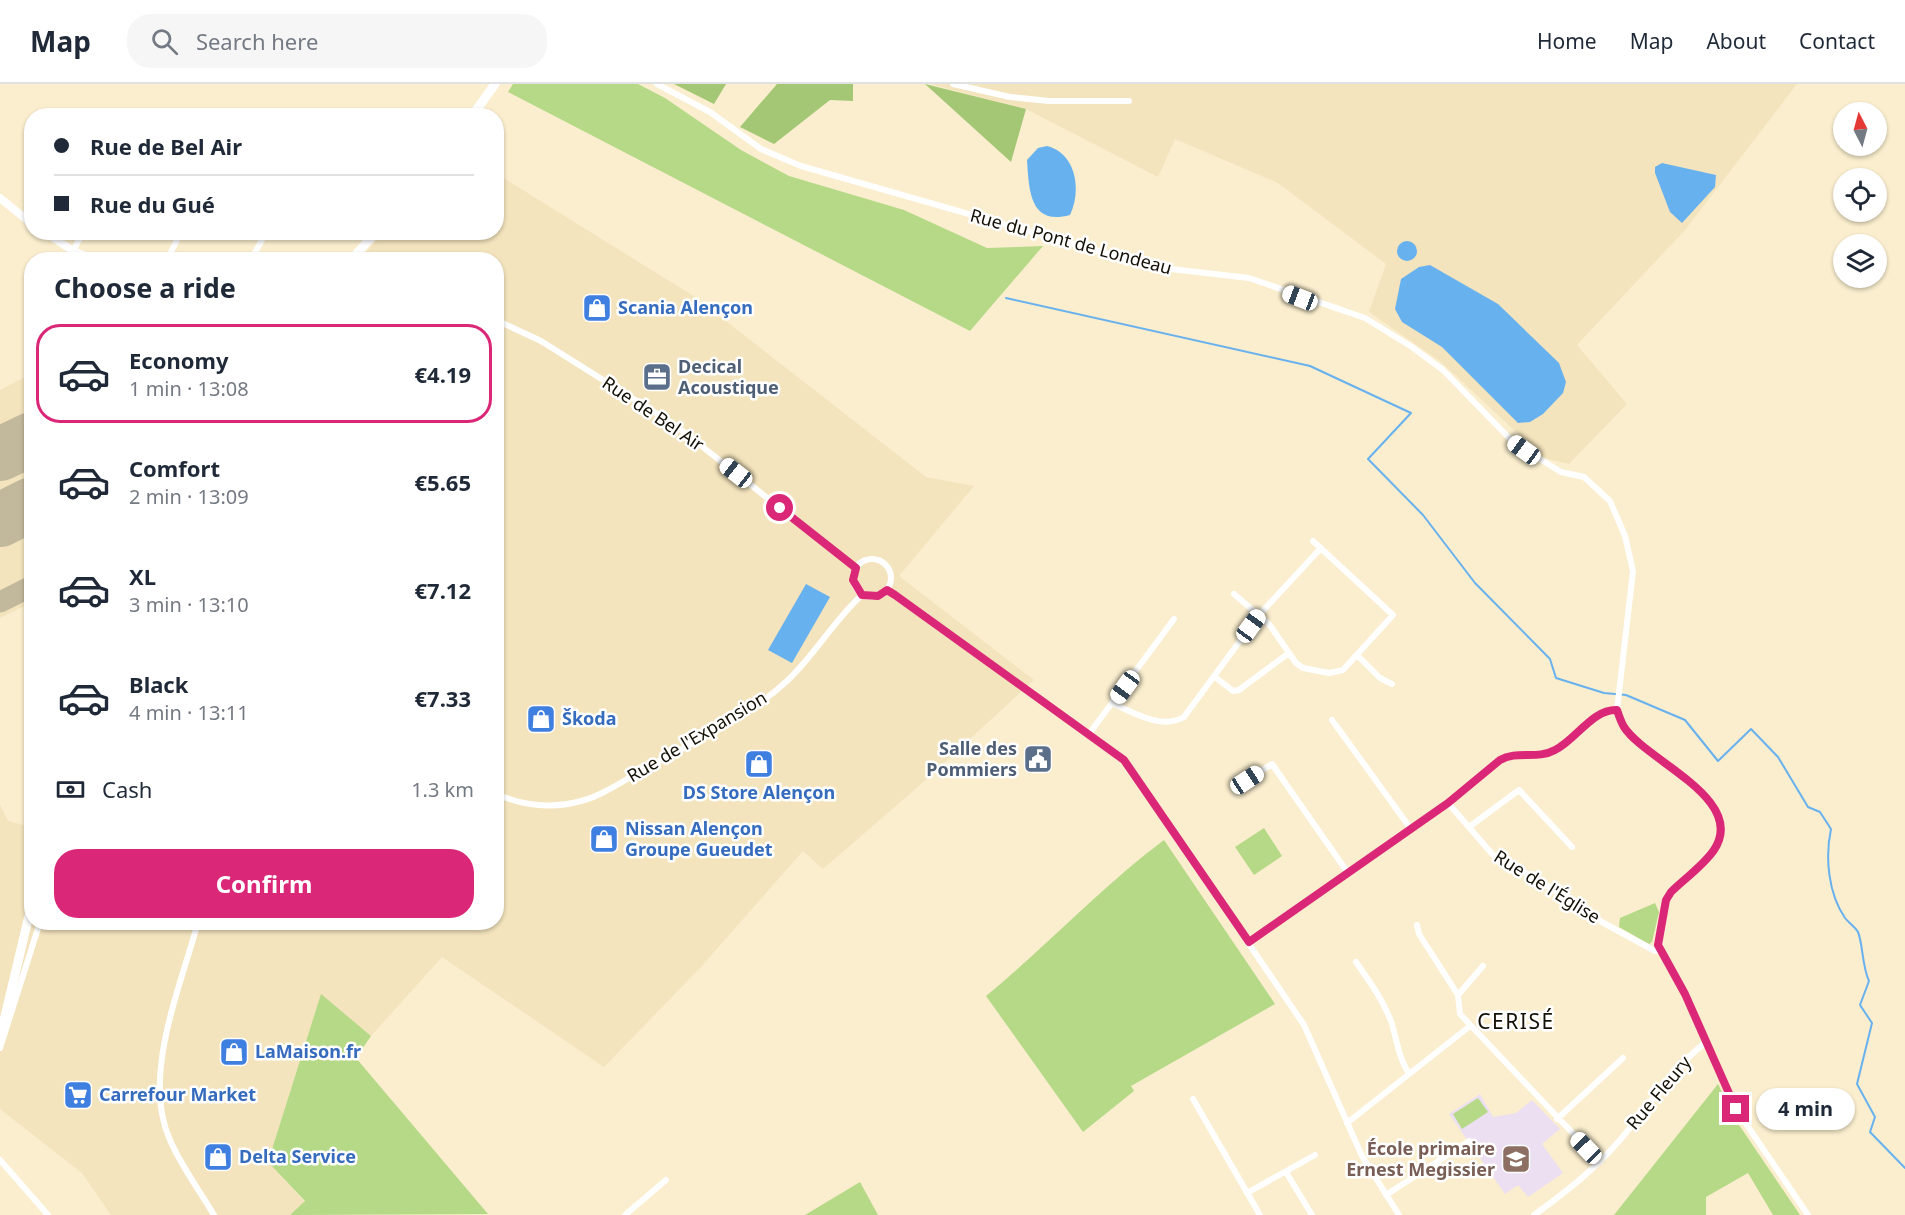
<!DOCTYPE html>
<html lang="en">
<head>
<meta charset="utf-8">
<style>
	:root { --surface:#fff; --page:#f6f6f7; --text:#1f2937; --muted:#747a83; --line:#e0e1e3; --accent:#db2777 }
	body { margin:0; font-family:"Noto Sans",sans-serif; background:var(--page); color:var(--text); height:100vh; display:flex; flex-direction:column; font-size:22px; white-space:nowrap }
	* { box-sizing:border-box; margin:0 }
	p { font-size:20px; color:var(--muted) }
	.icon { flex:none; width:33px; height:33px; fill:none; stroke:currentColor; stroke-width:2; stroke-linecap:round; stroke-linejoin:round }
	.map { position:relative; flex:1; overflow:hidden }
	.sheet { position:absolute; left:24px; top:168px; width:480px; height:678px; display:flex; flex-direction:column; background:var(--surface); border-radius:24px; box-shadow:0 2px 4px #0004 }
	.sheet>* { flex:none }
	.hud { position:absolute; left:24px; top:24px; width:480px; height:132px; border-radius:24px; box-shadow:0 2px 4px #0004; display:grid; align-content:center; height:132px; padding:0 30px; background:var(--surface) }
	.needle { width:39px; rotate:354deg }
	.buttons { position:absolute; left:1833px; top:18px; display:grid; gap:12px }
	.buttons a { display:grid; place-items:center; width:54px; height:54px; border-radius:50%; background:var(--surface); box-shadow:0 2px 4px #0004; font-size:30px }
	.end { position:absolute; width:27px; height:27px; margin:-14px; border:8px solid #db2777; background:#fff; box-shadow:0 0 0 3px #fff }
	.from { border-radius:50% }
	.bubble { position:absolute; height:42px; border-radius:21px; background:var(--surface); box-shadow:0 2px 4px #0004; font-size:20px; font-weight:700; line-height:42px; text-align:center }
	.car { position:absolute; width:18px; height:36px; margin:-18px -9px; border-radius:8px; box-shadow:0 0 4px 2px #0007; background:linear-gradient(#fff 24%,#345 0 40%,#fff 0 76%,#345 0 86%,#fff 0) }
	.hud b { display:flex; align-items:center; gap:21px; height:57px; font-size:22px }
	.hud b+b { border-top:2px solid var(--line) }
	.hud i { width:15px; height:15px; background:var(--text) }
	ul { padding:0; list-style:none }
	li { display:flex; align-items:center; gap:18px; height:99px; margin:0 12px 9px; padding:0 18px; border:3px solid transparent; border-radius:24px }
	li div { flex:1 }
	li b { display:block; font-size:22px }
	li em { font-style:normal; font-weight:700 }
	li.selected { border-color:var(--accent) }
	li>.icon { width:54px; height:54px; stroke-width:1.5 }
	h2 { padding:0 30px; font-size:27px; line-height:72px }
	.pay { display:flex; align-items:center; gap:15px; height:66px; padding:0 30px; font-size:22px }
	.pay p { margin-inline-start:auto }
	.button { display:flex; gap:12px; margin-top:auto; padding:12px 30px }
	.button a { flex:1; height:69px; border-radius:24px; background:var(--accent); color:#fff; font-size:24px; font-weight:700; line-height:69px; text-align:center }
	header { display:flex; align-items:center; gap:36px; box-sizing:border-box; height:84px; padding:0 30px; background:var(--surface); border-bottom:2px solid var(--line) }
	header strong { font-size:28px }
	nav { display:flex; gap:33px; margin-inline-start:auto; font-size:21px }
	.search { width:420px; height:54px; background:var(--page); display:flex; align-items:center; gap:15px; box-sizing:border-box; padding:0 21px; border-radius:24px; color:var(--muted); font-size:22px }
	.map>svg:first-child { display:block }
	.built { fill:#f3e4bd }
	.education { fill:#eddff2 }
	.green { fill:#b5d987 }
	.forest { fill:#a3c774 }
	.water { fill:#68b1ef }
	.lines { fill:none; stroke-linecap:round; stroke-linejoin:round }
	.stream { stroke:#68b1ef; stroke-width:2 }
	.taxiway { stroke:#c2b89c; stroke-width:21 }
	.runway { stroke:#c2b89c; stroke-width:54 }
	.minor { stroke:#fff; stroke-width:6 }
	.tertiary { stroke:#fff; stroke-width:8 }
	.secondary { stroke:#fff; stroke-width:9 }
	.route { stroke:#db2777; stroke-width:8 }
	.labels { text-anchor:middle; stroke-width:5; stroke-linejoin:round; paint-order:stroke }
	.street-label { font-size:18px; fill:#141005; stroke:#fff }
	.shop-label { font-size:18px; font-weight:bold; fill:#366cbe; stroke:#fff; text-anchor:start }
	.service-label { font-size:18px; font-weight:bold; fill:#4e5e75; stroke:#fff; text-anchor:start }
	.education-label { font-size:18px; font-weight:bold; fill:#785e54; stroke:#fff; text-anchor:end }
	.quarter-label { font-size:21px; letter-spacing:1.5px; fill:#141005; stroke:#fff }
</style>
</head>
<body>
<header>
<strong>Map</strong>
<div class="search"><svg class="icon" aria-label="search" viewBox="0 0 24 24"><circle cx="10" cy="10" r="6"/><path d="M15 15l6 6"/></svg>Search here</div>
<nav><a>Home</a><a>Map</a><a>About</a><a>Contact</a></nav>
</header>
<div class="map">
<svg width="1905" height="1131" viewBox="0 0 1905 1131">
	<rect width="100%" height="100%" fill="#faeece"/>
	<path class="built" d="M930,0H1797L1685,146L1577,261L1627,320L1569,380L1544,374L1441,278L1369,228L1386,180L1278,99L1175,55L1158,93L1026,25Z
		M497,90L695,213L926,393L974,402L899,492L1034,596L920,701L823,785L803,767L700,884L604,983L442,873L371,952L321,911L268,1078L305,1118L290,1131H111L82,1089L0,1025V721L8,737L31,743L32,838H496V176L360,175L383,149L496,148Z
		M31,290V519L0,534V306Z"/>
	<path class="education" d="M1480,1010L1493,1033L1516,1029L1532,1016L1560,1045L1542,1060L1563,1089L1528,1113L1518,1101L1505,1110L1449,1030Z"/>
	<path class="green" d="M513,0H638L665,14L741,66L789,92L904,126L987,164L1043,162L970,247L508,8Z
		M1264,744L1282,772L1254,791L1235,763Z
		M1164,756L1275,920L1131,1002L1134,1007L1083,1048L986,912C1047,862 1101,803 1164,756Z
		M1655,819L1659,828L1652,858L1649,860L1619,843L1620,834Z
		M321,910L371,952L356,974L488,1130L290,1131L305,1117L268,1078Z
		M1718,1000L1735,1035L1800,1131H1773L1748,1089L1706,1113V1131H1614Z
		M1478,1014L1488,1028L1462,1045L1453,1030Z
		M860,1098L878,1131H805Z"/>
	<path class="forest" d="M674,0H726L714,20Z
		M777,0H853V17L830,16L774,60L740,43Z
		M925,0L1026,25L1011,78Z"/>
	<path class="water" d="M1047,62C1076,69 1082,106 1070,131C1030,142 1029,107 1027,76L1038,64Z
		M1662,79L1716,91L1715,103L1682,139L1670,128L1655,89V83Z
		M1397 167a10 10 0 1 1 20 0a10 10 0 1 1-20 0Z
		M1430,181L1498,220L1559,279L1566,298L1563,309L1543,330L1530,338L1518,339L1442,263L1402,238L1395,225L1401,195L1419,183Z
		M806,500L830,513L792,579L768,566Z"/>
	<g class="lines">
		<path class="stream" d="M1006,214L1310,282L1411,329L1368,375L1423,431L1475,499L1550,575L1556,594L1604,609L1626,611L1685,636L1718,677L1751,645L1778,673L1808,723L1820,728L1831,745C1825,773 1828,809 1845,834C1849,839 1855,843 1858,848C1863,860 1862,882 1869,897L1860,921L1872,939L1857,1000L1875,1033L1870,1048L1905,1084"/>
		<path class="taxiway" d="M0,518L32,502"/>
		<path class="runway" d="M0,370L32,355
			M0,436L32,420"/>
		<path class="minor" d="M657,0L710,28L761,65L801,82L1154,183L1249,194L1365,234L1412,263L1443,286L1514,359L1561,388L1584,393L1610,417L1625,452L1633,487L1617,626C1619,632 1621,638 1624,643C1646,677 1748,715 1714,766C1704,782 1684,795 1671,808L1666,816L1659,855L1661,867L1685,910L1736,1025L1808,1131
			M953,0L1010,13L1049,17H1129
			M73,167L83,148
			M167,176L181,148
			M251,176L264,152L259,148
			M496,236L541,257L675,341L856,484
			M853 494a19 19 0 1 1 38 0a19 19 0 1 1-38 0Z
			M887,506L1124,676L1304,941L1362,1072L1399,1131
			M1234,510L1269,540L1296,579L1303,584L1329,589L1343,586L1393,531L1313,457
			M1358,572L1380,594L1392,600
			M1215,593L1233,607L1239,606L1289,569
			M1113,620C1136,629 1161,646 1184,633L1259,531L1321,464
			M1332,636L1411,745
			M1089,650L1174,535
			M1247,696L1272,680L1348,789
			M496,710C524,722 552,725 581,717C602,712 624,696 643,686C691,659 746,635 787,597C815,571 834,536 862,511
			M1448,719L1493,771L1545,800L1600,837L1655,867H1661
			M1469,743L1519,706L1572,763
			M198,838C181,902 141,993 170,1056C181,1082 200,1107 214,1131
			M1417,841L1419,850L1458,911
			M1249,858L1448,719L1500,676C1517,666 1537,676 1555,666C1576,656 1592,625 1617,626
			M1356,878C1370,898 1384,917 1392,940C1397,958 1399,974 1409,990
			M1483,882L1458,911L1460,930L1600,1078
			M0,964L40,838
			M1193,1015L1260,1131
			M1557,1035L1623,974
			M1347,1039L1470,942
			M0,1076L48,1131
			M1286,1088L1312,1131
			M1247,1109L1315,1071
			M1386,1111L1469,1057
			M625,1131L666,1096
			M1534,1131C1566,1108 1594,1086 1620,1056C1648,1023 1671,985 1705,959"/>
		<path class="tertiary" d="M0,114L32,140
			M45,148L73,167L96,176"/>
		<path class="secondary" d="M472,32L495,0
			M351,176L376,148
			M0,953L32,819"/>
	</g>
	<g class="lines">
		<path class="route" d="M780,424L856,484L853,496L862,511L878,512L887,506L895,511L1124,676L1249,858L1448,719L1500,676C1517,666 1537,676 1555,666C1576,656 1592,625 1617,626C1619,632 1621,638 1624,643C1646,677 1748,715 1714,766C1703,782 1684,795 1671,808L1666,816L1658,861L1685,910L1736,1025"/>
	</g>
	<defs>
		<g id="shop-square" transform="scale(1.5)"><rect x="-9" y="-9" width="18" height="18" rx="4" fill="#3f7fe0" stroke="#fff"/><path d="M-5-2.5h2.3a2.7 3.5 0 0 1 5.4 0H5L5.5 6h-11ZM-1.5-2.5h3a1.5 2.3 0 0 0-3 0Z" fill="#fff"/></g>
		<g id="office-square" transform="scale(1.5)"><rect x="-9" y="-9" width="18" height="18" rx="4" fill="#5c6f8a" stroke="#fff"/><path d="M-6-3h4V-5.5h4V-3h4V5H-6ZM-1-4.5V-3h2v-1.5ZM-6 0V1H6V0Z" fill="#fff"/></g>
		<g id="civic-square" transform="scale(1.5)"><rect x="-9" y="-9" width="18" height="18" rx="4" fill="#5c6f8a" stroke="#fff"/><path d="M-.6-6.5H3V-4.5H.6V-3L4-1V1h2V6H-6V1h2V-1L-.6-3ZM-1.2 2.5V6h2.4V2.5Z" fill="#fff"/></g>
		<g id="supermarket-square" transform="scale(1.5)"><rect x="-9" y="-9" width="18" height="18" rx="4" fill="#3f7fe0" stroke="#fff"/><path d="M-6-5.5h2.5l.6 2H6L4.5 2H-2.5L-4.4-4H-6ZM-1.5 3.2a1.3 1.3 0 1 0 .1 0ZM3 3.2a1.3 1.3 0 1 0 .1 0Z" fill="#fff"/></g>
		<g id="school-square" transform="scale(1.5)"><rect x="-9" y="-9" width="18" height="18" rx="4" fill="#8d6e63" stroke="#fff"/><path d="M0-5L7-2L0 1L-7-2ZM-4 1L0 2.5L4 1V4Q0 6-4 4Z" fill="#fff"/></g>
	</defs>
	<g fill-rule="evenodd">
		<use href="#shop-square" x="597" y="224"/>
		<use href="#office-square" x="657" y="293"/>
		<use href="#shop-square" x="541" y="635"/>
		<use href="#civic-square" x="1038" y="675"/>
		<use href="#shop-square" x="759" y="680"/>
		<use href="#shop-square" x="604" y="755"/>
		<use href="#shop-square" x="234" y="968"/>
		<use href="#supermarket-square" x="78" y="1011"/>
		<use href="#shop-square" x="218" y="1073"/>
		<use href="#school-square" x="1516" y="1075"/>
	</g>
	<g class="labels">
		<g class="street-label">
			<text transform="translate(1071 158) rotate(15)" y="6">Rue du Pont de Londeau</text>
			<text transform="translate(653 330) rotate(34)" y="6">Rue de Bel Air</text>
			<text transform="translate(697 653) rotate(-31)" y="6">Rue de l'Expansion</text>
			<text transform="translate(1547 803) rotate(32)" y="6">Rue de l'Église</text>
			<text transform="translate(1659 1009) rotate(-50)" y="6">Rue Fleury</text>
		</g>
		<g class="shop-label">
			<text x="618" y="230">Scania Alençon</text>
			<text x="562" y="641">Škoda</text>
			<text x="759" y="715" text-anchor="middle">DS Store Alençon</text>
			<text x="625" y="751">Nissan Alençon<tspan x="625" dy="21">Groupe Gueudet</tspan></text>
			<text x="255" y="974">LaMaison.fr</text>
			<text x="99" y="1017">Carrefour Market</text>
			<text x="239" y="1079">Delta Service</text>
		</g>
		<g class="service-label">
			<text x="678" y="289">Decical<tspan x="678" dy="21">Acoustique</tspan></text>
			<text x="1017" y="671" text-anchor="end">Salle des<tspan x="1017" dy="21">Pommiers</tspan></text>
		</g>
		<g class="education-label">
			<text x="1495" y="1071">École primaire<tspan x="1495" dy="21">Ernest Megissier</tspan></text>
		</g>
		<g class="quarter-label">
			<text x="1516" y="945">CERISÉ</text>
		</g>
	</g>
</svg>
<div class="buttons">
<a><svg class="needle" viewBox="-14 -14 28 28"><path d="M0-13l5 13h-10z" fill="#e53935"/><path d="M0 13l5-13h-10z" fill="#747a83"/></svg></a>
<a><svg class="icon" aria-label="locate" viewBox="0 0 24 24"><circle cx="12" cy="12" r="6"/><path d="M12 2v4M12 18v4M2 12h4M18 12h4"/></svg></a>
<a><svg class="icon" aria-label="layers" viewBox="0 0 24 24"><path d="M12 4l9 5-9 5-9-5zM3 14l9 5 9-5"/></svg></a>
</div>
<i class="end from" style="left:780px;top:424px"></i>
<i class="end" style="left:1736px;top:1025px"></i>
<div class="bubble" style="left:1756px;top:1004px;width:99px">4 min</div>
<i class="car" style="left:1300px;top:214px;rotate:291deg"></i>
<i class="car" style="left:1524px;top:366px;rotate:306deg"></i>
<i class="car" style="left:736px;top:389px;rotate:308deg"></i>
<i class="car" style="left:1251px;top:542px;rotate:36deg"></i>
<i class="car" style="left:1125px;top:603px;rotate:216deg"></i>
<i class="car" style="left:1247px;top:696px;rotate:57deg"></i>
<i class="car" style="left:1586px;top:1064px;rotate:316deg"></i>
<div class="hud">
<b><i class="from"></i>Rue de Bel Air</b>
<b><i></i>Rue du Gué</b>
</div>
<section class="sheet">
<h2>Choose a ride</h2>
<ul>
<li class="selected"><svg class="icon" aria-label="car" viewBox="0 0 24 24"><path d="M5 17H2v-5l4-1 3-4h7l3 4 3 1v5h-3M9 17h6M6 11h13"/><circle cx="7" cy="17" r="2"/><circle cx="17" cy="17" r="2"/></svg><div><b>Economy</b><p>1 min · 13:08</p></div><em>€4.19</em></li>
<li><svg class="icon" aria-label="car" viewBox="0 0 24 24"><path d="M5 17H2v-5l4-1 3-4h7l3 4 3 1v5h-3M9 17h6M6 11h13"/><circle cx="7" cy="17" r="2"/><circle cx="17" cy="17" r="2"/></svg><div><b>Comfort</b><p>2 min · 13:09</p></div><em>€5.65</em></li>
<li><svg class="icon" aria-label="car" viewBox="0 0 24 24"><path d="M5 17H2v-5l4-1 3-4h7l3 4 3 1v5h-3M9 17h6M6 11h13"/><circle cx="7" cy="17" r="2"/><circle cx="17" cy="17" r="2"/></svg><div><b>XL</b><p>3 min · 13:10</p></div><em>€7.12</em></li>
<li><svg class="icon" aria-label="car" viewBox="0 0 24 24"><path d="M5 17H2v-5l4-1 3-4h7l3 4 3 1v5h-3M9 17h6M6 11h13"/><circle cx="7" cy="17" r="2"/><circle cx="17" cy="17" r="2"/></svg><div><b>Black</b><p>4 min · 13:11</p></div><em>€7.33</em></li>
</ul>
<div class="pay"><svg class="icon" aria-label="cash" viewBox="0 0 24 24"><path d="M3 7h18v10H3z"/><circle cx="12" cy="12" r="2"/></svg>Cash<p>1.3 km</p></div>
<div class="button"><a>Confirm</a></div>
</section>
</div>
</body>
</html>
